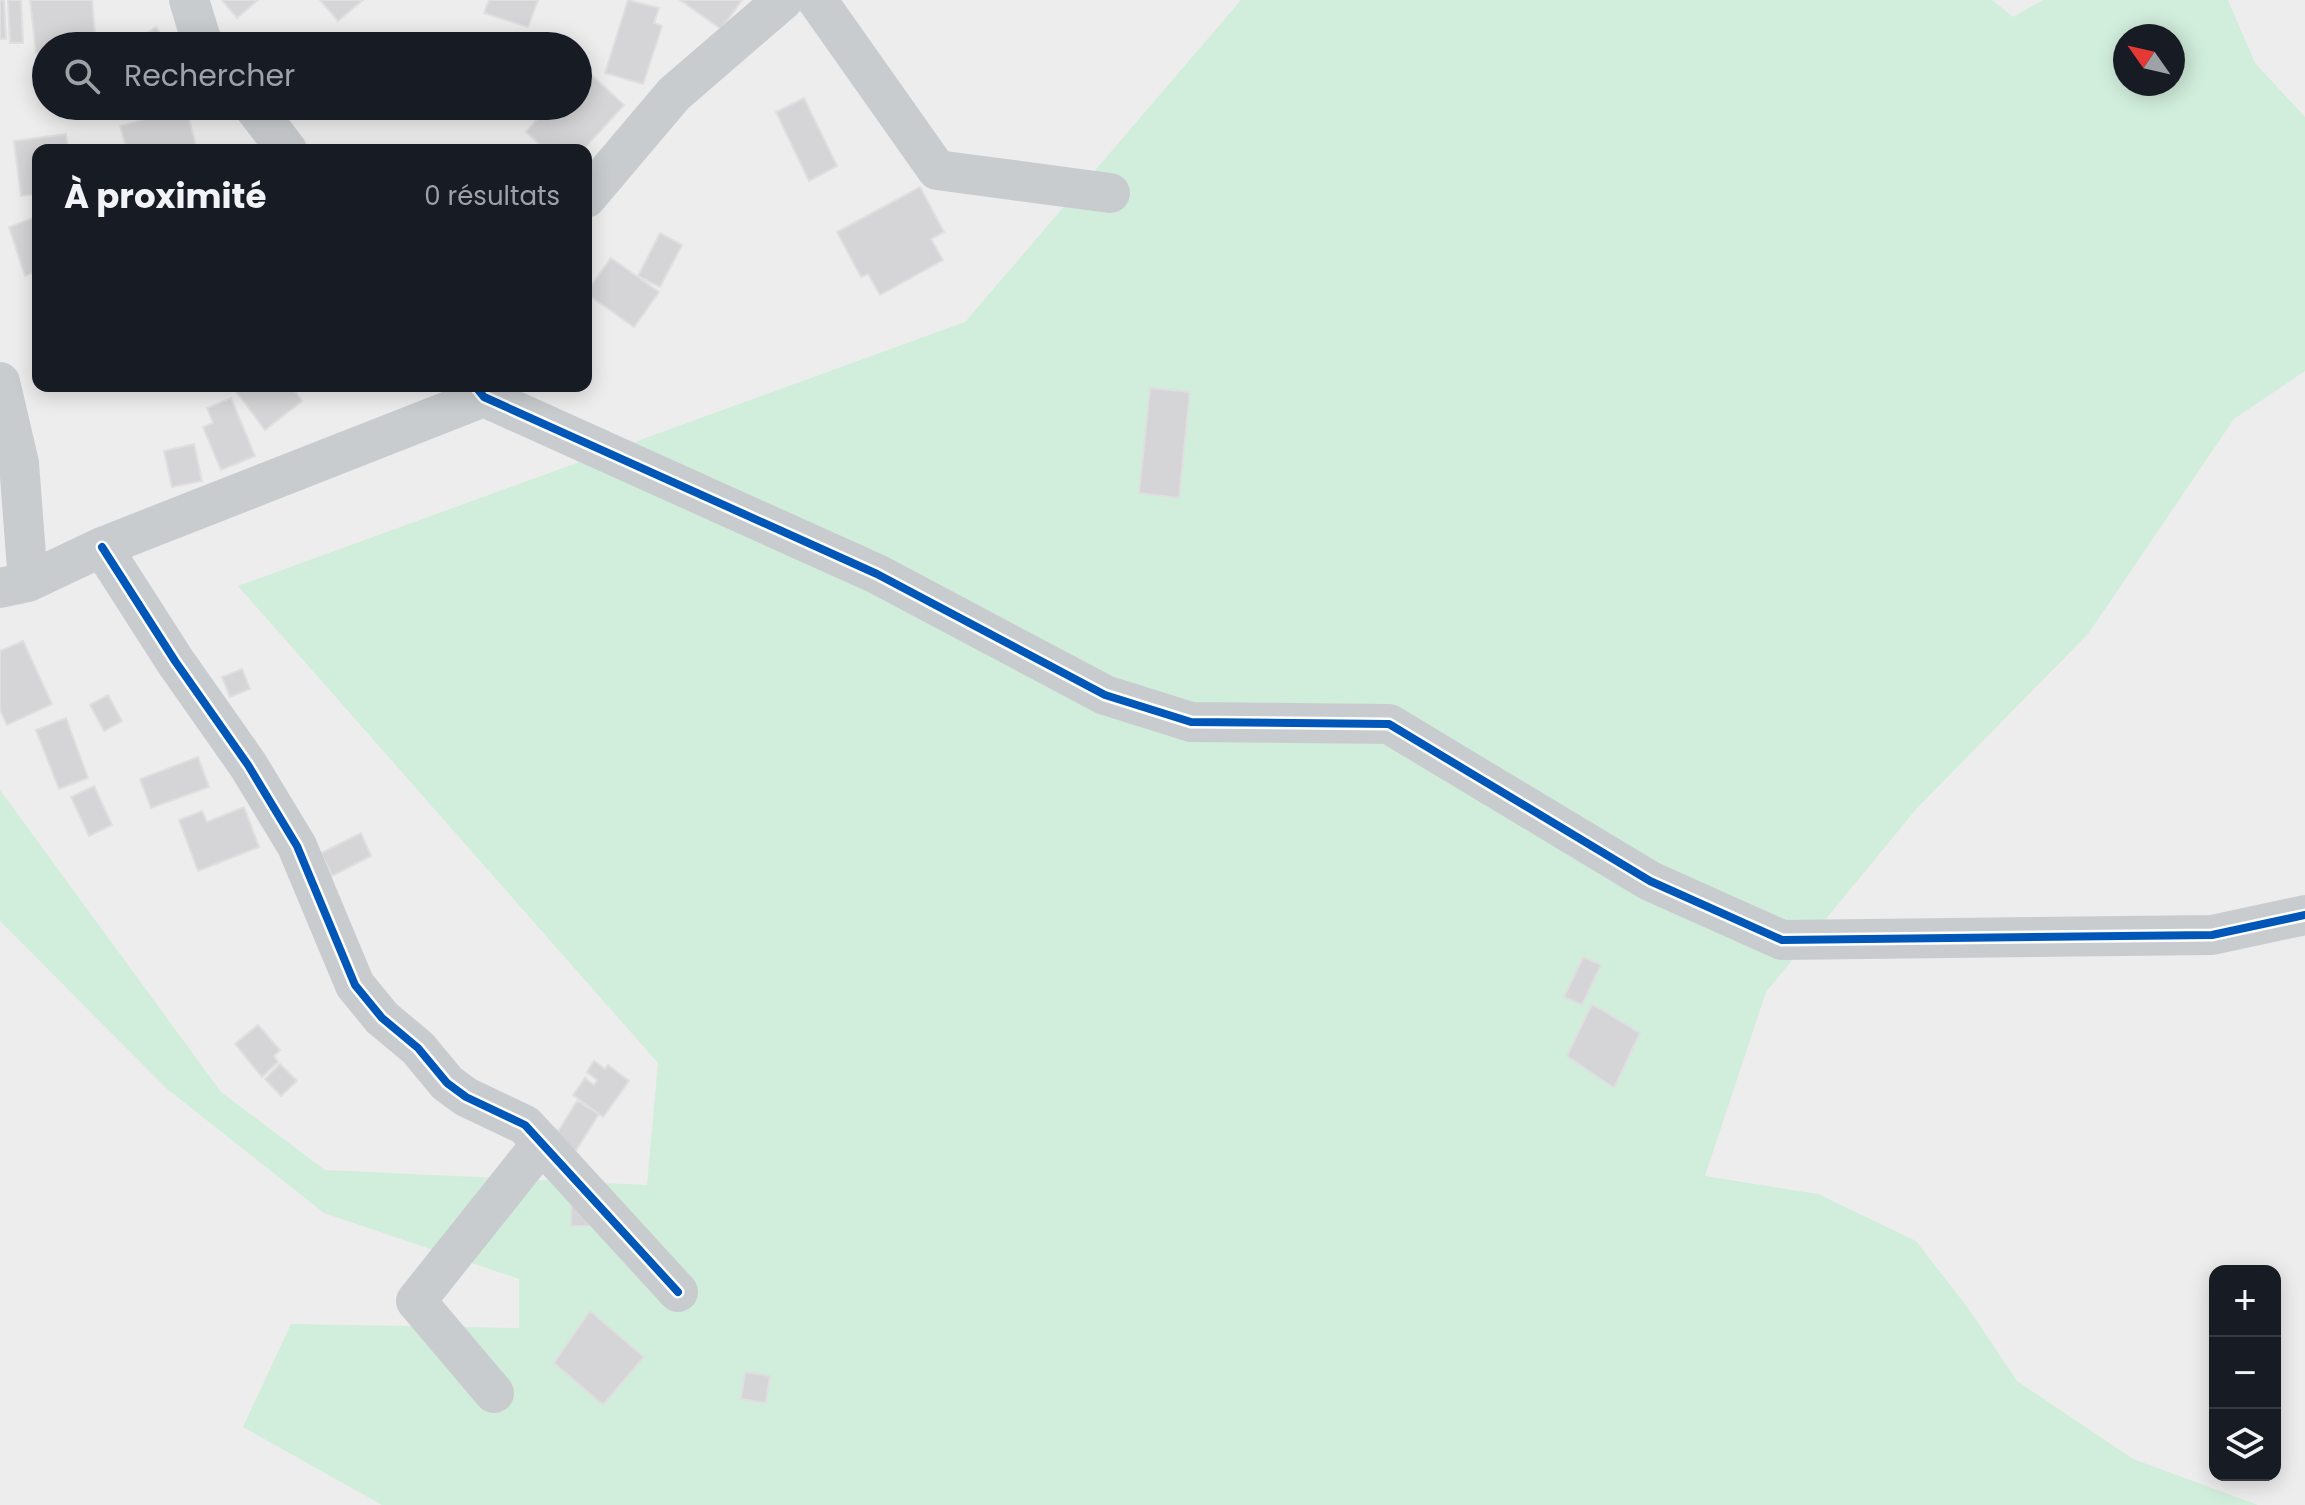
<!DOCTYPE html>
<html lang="fr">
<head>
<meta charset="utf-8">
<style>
  body { margin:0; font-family:Poppins,sans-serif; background:#20242c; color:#f1f3f6 }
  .controls { position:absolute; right:24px; bottom:24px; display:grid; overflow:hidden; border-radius:16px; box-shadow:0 4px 20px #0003 }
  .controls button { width:72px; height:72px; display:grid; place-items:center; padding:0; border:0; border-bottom:2px solid #363941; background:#171b24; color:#f1f3f6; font:40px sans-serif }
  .compass { position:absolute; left:2113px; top:24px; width:72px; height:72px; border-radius:50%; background:#171b24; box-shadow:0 4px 20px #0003; rotate:304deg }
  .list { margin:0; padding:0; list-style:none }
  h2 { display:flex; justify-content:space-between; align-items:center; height:104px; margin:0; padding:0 32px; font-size:34px }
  h2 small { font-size:26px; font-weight:400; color:#9ea1a6 }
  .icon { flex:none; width:44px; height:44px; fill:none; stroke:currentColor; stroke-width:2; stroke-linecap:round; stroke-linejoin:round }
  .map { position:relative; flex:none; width:2305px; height:1505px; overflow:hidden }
  .search { position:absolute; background:#171b24; box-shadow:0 4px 20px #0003; left:32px; top:32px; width:560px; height:88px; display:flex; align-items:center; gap:20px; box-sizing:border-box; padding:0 28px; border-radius:44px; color:#9ea1a6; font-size:30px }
  .panel { position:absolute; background:#171b24; box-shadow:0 4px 20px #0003; left:32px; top:144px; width:560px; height:248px; border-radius:16px }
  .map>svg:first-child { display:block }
  .green { fill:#d1eddc; fill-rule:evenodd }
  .building { fill:#d5d5d7; stroke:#dfdfe0; stroke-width:2 }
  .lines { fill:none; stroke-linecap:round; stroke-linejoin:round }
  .street { stroke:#c9ccce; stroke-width:40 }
  .cycleway-casing { stroke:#fff; stroke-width:13 }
  .cycleway { stroke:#0057b8; stroke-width:8 }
</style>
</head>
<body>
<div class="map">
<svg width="2305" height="1505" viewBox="0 0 2305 1505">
  <rect width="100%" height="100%" fill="#eeeded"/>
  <!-- green -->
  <path class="green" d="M1241,0H1992L2013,17L2043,0H2228L2255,63L2305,117V371L2234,419L2088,634L1917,808L1766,992L1705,1176L1818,1194L1916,1241L1968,1308L2017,1381L2133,1459L2258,1505H382L243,1427L291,1324L519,1328V1279L324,1213L166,1088L0,921V790L221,1092L325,1170L647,1185L658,1063L238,586L965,322ZM2125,36H2173V84H2125Z"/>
  <!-- building -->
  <path class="building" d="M0,0H4L6,39H0Z
    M8,0H21L23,43H10Z
    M30,0H92L96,46H46V52L36,53Z
    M222,0H258L237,18Z
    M320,0H363L338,21Z
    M489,0H538L528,27L484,13Z
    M628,0L659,8L654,23L662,26L643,84L605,73Z
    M680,0H742L721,29Z
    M156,27L169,46H128Z
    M584,68L624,105L583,150H546L526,132L549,106H578V74Z
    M804,98L837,166L809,181L776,112Z
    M125,106H149L128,115Z
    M186,108L197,150H127L120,126Z
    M66,134L68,150H38V194L21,196L14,141Z
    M920,187L944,232L931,239L943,260L880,295L868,274L861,277L837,232Z
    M38,216V271L25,276L9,227Z
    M660,233L682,245L660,287L638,276Z
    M611,258L659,292L634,327L586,293Z
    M232,386H291L302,401L265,430Z
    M1150,388L1190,392L1179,498L1139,493Z
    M231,398L255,456L221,470L203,427L213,423L207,408Z
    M194,444L202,481L172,487L164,451Z
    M23,641L52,704L7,725L0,710V651Z
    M242,669L250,689L230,697L222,677Z
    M108,695L122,721L104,731L90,705Z
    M66,718L88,778L59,789L36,730Z
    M198,757L209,787L151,808L140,779Z
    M94,786L112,825L89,836L71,797Z
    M244,807L259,847L198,871L179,820L202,811L207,822Z
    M361,833L371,856L332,876L321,853Z
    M1583,957L1601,965L1582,1005L1564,997Z
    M1592,1004L1640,1033L1614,1088L1567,1056Z
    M258,1025L280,1050L274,1056L278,1062L262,1077L235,1044Z
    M594,1061L605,1069L608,1065L629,1081L603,1117L573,1095L585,1078L594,1085L597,1080L587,1072Z
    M280,1064L297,1081L281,1096L265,1079Z
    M577,1101L599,1114L573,1155L552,1141Z
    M571,1201L593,1226H571Z
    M590,1311L644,1357L603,1405L554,1363Z
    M745,1372L770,1376L766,1403L741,1399Z"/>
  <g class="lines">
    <!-- street -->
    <path class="street" d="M189,0L201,39L206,46
      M817,0L937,170L1110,193
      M253,106L287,150
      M586,198L674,94L783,0
      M0,382L19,463L28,582L0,588
      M475,386L484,397L877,574L1105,695L1191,722L1389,724L1650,881L1782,940L2212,935L2305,915
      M102,547L175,661L248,765L297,846L355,985L382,1018L418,1048L447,1083L466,1097L525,1125L678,1292
      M28,582L102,547L484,397L489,386
      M494,1393L416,1301L542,1143"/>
    <defs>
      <path id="cycleway" d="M475,386L484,397L877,574L1105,695L1191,722L1389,724L1650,881L1782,940L2212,935L2305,915
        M102,547L175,661L248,765L297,846L355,985L382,1018L418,1048L447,1083L466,1097L525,1125L678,1292"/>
    </defs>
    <!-- cycleway casing -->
    <use href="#cycleway" class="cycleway-casing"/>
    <!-- cycleway -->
    <use href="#cycleway" class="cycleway"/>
  </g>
</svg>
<div class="controls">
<button>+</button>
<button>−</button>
<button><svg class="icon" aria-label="layers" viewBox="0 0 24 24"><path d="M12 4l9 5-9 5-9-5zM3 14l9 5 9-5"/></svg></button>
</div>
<svg class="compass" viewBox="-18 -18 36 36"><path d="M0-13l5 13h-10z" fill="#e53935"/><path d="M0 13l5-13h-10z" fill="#9ea1a6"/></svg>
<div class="search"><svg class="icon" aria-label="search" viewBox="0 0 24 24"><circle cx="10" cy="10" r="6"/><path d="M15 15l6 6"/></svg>Rechercher</div>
<section class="panel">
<h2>À proximité<small>0 résultats</small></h2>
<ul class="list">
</ul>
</section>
</div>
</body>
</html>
